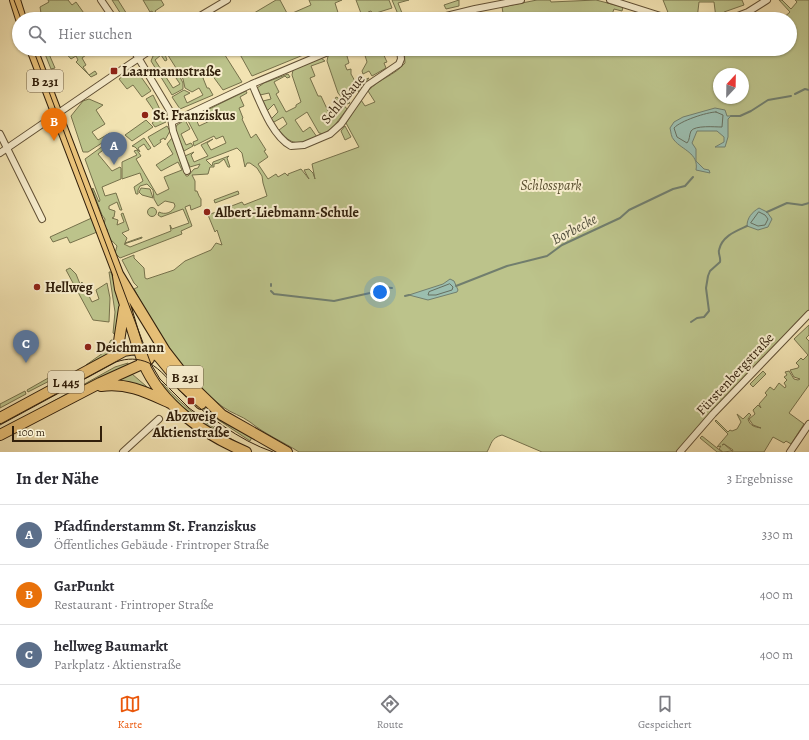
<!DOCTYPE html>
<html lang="de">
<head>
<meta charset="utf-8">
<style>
  body { margin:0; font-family:Alegreya,serif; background:#f7f7f7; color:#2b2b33 }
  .compass { position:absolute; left:713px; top:68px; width:36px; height:36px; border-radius:50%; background:#fff; box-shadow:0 1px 3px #0004; rotate:22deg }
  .scale { position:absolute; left:12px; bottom:10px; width:90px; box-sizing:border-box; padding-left:4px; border:2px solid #311f0b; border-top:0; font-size:11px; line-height:14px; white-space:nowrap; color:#311f0b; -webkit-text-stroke:3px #f7edcd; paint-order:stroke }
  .you { position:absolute; left:380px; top:292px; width:14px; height:14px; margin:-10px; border:3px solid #fff; border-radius:50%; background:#1a73e8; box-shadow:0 0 0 6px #1a73e833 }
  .badge { display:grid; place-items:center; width:26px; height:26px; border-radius:50%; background:#ea580c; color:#fff; font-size:13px; font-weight:700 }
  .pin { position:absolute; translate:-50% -33px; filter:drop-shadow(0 1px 2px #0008) }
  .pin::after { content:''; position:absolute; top:21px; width:14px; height:12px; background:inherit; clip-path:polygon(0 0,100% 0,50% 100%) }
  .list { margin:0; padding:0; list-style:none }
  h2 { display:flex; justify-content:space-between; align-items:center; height:52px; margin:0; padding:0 16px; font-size:17px }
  h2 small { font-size:13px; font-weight:400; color:#7c7c81 }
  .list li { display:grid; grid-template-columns:26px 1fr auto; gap:12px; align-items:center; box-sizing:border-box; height:60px; padding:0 16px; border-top:1px solid #e1e1e2 }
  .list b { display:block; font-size:15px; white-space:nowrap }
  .list p { margin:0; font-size:13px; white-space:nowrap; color:#7c7c81 }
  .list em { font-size:13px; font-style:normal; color:#7c7c81 }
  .icon { flex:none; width:22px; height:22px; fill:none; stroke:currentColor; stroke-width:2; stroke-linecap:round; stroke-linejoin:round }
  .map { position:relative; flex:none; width:809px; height:452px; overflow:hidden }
  .search { position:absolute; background:#fff; box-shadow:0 1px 3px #0004; left:12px; right:12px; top:12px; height:44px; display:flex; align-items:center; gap:10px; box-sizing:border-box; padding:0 14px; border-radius:22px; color:#7c7c81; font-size:15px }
  .sheet { height:232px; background:#fff }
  nav { display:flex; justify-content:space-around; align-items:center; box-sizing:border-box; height:56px; border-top:1px solid #e1e1e2; background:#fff; font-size:11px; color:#7c7c81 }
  nav a { display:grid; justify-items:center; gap:2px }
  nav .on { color:#ea580c }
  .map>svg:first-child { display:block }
  .green { fill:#bcc38b; stroke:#76714b; fill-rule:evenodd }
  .water { fill:#9bbeb0; stroke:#717e6e }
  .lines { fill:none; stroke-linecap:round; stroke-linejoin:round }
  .shore { stroke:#666e5e; stroke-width:1 }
  .stream { stroke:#717e6e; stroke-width:2 }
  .street-casing { stroke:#615035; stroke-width:8 }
  .primary-casing { stroke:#311f0b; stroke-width:12 }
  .street { stroke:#f7edcd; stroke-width:6 }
  .primary { stroke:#e9c279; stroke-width:10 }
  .tram { stroke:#311f0b; stroke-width:1 }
  .poi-dot { fill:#8f2418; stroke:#f7edcd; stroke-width:1.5 }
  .labels { text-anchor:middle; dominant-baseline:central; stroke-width:4; stroke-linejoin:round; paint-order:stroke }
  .shield { fill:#f7edcd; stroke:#6c5d45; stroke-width:1 }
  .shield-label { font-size:13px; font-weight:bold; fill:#311f0b }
  .poi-label { font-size:14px; font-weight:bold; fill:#311f0b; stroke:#f7edcd; text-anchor:start }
  .street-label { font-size:14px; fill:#311f0b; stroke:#f7edcd }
  .park-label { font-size:14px; font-style:italic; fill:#5b5031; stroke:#f7edcd }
  .water-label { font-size:15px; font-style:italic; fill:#514f3d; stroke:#f7edcd }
</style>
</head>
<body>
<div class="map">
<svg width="809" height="452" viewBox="0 0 809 452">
  <rect width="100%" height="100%" fill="#f2e3b2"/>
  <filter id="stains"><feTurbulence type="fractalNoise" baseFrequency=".005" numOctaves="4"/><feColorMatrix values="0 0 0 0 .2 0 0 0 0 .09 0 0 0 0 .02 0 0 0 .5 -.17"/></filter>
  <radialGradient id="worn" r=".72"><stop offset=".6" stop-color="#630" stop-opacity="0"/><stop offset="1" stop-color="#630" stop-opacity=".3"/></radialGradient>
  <!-- green -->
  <path class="green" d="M48,0H68L72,5L76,2L86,16L85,17L86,19H42L40,7L49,2Z
    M112,0H118L130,19H124Z
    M143,0H161L164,5L155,11L161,19H156L152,11L150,12Z
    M276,0H280L288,15L311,5L309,0H342L335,3L340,19H321L319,16L313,19H244Z
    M356,0H389L392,8L373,14L371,11L368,12L369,15L362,16Z
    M392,0H409L398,3L404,18L409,17V18L400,19Z
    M459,0V6L446,9L444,5Z
    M537,0H550L551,2L596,0L623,7L622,11L614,9L611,17L617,19H504L502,7Z
    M663,0H742L744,5L724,12L725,16L716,18L714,2H699L697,19L669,15Z
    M779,0H782L791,9L797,2L795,0H809V314L680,452H542L502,435C491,438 492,443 487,452H299C282,441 266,435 250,422C242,416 231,413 223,407C183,377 158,333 134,289L138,287L134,283L122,260L134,255V258L144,268L145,278L147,279L174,270L185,261L211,250L216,243L222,245L217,230L215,232L208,215L242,202L244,205L267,196L263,183L262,176L257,168L250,163H247L245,167L242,153L237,148L206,160L212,166L213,162L229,156L227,158L230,167H228L224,159L219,163L214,164V167H210L208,174L192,175L195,181V191H197L199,196L201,199V206L191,210L190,205L185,207L192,226L181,231L182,234L120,258L115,253L117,246C112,240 106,238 107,229L104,226L105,219L102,215L92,189L93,188L99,202L100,200L85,159L107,143L105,141L88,152H83L71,116L83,101L89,99L103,105L96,110L105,124L92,132L98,140L110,133L115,141L98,154L112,171L120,167L121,168V179L102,187L105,196L116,193L122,210H120L117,202L109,206V209L115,211L114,217L112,218L118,220L117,225L124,222L121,214L123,213L129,230L122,233L127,238L125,243L142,237V238L124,244L130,247L171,231L170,225L172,229L189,223L183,209L161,217L158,215L159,212C165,215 172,213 175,206L174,203L165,201L158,206L154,199L153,190L147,184L140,186L138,190V194H136L134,187L143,181L140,173L122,179V162L137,155L134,151L137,150L141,156L136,159L157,195L169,189L164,177L182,170L178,162L161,171L156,165L173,154L167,144L172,138L186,176H188L194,169L198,168L200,164L190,167L185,156L194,152L191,155L194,162L208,156L201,145L213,139L207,143L211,150L226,143L223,136L216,139L214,136L194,146L193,142L198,140L187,119L200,113L201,116L196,119L199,126L214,119L211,112L204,115L203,112L246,91L247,93L240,97L244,106L239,108L243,118L242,119L251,138L256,134L266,150L264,151L268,157L258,164L268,179L276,174L278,177L285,173L288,176V174L301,169L309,179L304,170L309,169L313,173L315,179L312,164L359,147L346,123L361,100L365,106L375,102L368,91C380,78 394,76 405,63L404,49H684V51L695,53L696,49H705V51L721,49H790V19H782L790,12ZM719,74H743V98H719Z
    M638,11L651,16L650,18L642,16L641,19H635Z
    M43,49H60L49,54L55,68L51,69Z
    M62,49H94L82,58L86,65L83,67L89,75L95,71L97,74L91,77L76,62L78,60L76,56L71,59Z
    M163,49L167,60L165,61L161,55L155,60L173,88L180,84L176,78L180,77L183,83V89L172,95L151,61L153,56Z
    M164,49H227L223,52L242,82L223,90L212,75L203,78L207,88H209L213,95L180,109L172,97L184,90L190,93L184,96L187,103L203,95L199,88L192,92L185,88L183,79Z
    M237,49H318L252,76Z
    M345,49L349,63L345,65L347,70L351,69V74L356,83L369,78L358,92L354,87L343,94L350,103L347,104L338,93L327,61L328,56Z
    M363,49H381L387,62L384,63L386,68L372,76L369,71L363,74L362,71L367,62Z
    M321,58L325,61L311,66L315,76L310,78L318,96H321L328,111L331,109L335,115L342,110L335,98L337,97L347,109L334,126L324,134L319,133L307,112L295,120L303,132L310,127L317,137C298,145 292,146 279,130L287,124L283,117L274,122L271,119L278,112L274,104L267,111L263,101L271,99L269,93L260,95L257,88L264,83L288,74L290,77L287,78L285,76L274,82L279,92L276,94L286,112L296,107V105L301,102L292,75L293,70Z
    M132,70L139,74L151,91L142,97L133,85L127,89L119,79Z
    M153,95L166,122L155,127L152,123L159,118L146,99Z
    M146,120L153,127L132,141L125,135Z
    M185,120L190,129L181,134L186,145L191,143L193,146L184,151L175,129L177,125Z
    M167,126L170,131L165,140L164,138L160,140L161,142L154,147L148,137Z
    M345,126L351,137L345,140L341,131Z
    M144,138L151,148L148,150L144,144L138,148L140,152L135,147L132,146Z
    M141,188L150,189L153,198L142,195L139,192Z
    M238,191L239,194L215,203L214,200Z
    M147.5 212a4.5 4.5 0 1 1 9 0a4.5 4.5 0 1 1-9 0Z
    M96,216L102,230L70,243L67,237L53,242L50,237Z
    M70,268L76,274L80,284L82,282L92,302L99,299L96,290L107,283L110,298L109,322L93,320L66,270Z
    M109,272H111L120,304L117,336L113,333L115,312Z
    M809,325V335L806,338L809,341V385L789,413L804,424L791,444L786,441L784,443L773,437L764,452H732L733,450L724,444L722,445L724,444L732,451L723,452L719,449L721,446L717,447L728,434L715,421L716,420L728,432L730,430L732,431L737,429L741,422L737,414L743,419L749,413L751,415L748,419C750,426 755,427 761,428L753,425L749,419L755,414L753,410L758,405L761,408L759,404L767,395L765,393L770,387L774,390L779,383L785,388L786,386L784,383L787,380L784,377L787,375L785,372L789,371L794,379L798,380L800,379L794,377L790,370L798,368L799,366L796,363L801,358L803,360L808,355L794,339Z
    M111,340L117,341L114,351L86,365L103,353Z
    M128,363L129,368L78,389L0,431L115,367Z
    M763,371L766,374L753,387L750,384Z
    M57,373L59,376L28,392L27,390Z
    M132,374L146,386L147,387L118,380Z
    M161,384H163C185,409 212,428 240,444C205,428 186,413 161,384Z
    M25,391L26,394L0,408V404Z
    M186,393L220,421L252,437L250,441L208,413Z
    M702,436L722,452H717L700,438Z"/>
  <!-- water -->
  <path class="water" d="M715,108L725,110L727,116H731L728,119V137L725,147H715L724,142V137L717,131H697L692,143L696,149V161L704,169L709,170L710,173L696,170C699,153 682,150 674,140C671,137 671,132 670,128L674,122L683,117Z
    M759,208L767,212L772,219L768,227L758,230L747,226C747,218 752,212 759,208Z
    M450,279L454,281L458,290L457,292L428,300L409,295L443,284Z"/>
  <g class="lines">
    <!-- shore -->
    <path class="shore" d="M716,112L723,115L722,127C715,127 695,125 691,131C689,135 690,140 687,143L677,137L674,128C680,121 707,112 716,112Z
      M759,212L765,215L768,219L765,225L758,226L751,223Z
      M450,284L453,287L452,290L436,295H428L429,292Z"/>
    <!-- stream -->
    <path class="stream" d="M795,94L805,89L809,90
      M731,116H740L751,111L768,100L791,96
      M767,212L787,203L802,205L809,203
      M271,286V284
      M456,286L507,266L547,256L562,245L620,218L629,210L673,189L685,186L693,177
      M271,291L274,294L334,301L370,293L381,287L392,288
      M405,296L409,295
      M691,322L697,318L704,317L709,311L706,288L708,276L710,271L720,262C721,257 718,254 719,250C722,236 736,231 747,226"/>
    <defs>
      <path id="street" d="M101,0L114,19
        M610,0L670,19
        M195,19L227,0
        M434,19L475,9L521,0
        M730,19L748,12L767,0
        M133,49L170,111L173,131L187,171
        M252,84C260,102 272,136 291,146L304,145L330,134L341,124L368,85L399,64L401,59L400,49
        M172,122L252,84L335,49
        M0,134L42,219
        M0,153L152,49
        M123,452L159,419
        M680,452L713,414L809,314
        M790,452L809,424"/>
      <path id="primary" d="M15,0L21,19
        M32,49L118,274L165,351L193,387L222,415L287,452
        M118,276L120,289C128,313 134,338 143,362C161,405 205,435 246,452
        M117,355L124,308
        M101,386C127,382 148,393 170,403
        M0,418L124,351C136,348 149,348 159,357L183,386L201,404
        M0,435L100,383L142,364L149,359"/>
    </defs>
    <!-- street casing -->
    <use href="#street" class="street-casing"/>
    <!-- primary casing -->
    <use href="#primary" class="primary-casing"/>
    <!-- street -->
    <use href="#street" class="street"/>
    <!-- primary -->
    <use href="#primary" class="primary"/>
    <!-- tram -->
    <path class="tram" d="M14,0L21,19
      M33,49L151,364L160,379
      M160,379L189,408L225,434
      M0,425L116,362C127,358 138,358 149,363C161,369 171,383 181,392C208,416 238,440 273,452"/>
  </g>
  <!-- markers -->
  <g class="poi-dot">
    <rect x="110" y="67" width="8" height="8" rx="2"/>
    <circle cx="145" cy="115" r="4"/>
    <circle cx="207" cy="212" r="4"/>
    <circle cx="37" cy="287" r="4"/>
    <circle cx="88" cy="347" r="4"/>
    <rect x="187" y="397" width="8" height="8" rx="2"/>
  </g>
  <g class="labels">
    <!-- shield labels -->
    <g class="shield">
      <rect x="27" y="70" width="36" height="22" rx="3"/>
      <rect x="167" y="366" width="36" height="22" rx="3"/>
      <rect x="48" y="371" width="36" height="22" rx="3"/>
    </g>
    <g class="shield-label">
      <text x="45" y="81">B 231</text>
      <text x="185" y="377">B 231</text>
      <text x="66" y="382">L 445</text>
    </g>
    <!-- poi labels -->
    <g class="poi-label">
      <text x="122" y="71">Laarmannstraße</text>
      <text x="153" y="115">St. Franziskus</text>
      <text x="215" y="212">Albert-Liebmann-Schule</text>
      <text x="45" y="287">Hellweg</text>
      <text x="96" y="347">Deichmann</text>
      <text x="191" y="416" text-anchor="middle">Abzweig<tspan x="191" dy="16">Aktienstraße</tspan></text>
    </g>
    <!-- street labels -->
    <g class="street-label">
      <text transform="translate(343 99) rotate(-50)">Schloßaue</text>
      <text transform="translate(735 374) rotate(-47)">Fürstenbergstraße</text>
    </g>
    <!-- park labels -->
    <g class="park-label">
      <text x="551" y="185">Schlosspark</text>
    </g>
    <!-- water labels -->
    <g class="water-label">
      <text transform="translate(574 229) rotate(-28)">Borbecke</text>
    </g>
  </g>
  <rect width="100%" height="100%" filter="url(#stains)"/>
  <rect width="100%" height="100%" fill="url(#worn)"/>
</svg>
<svg class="compass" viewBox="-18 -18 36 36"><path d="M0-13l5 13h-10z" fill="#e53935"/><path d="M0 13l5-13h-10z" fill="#7c7c81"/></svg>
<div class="scale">100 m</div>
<div class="you"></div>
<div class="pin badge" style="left:114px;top:165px;background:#5c6f8a">A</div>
<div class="pin badge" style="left:54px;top:141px;background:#e8710a">B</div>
<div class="pin badge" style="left:26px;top:363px;background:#5c6f8a">C</div>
<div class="search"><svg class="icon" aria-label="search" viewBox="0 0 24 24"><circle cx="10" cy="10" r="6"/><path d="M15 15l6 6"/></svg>Hier suchen</div>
</div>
<section class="sheet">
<h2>In der Nähe<small>3 Ergebnisse</small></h2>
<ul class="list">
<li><span class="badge" style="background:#5c6f8a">A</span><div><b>Pfadfinderstamm St. Franziskus</b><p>Öffentliches Gebäude · Frintroper Straße</p></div><em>330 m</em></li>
<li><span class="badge" style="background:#e8710a">B</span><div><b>GarPunkt</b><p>Restaurant · Frintroper Straße</p></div><em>400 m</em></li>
<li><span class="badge" style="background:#5c6f8a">C</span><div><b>hellweg Baumarkt</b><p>Parkplatz · Aktienstraße</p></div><em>400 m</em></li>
</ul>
</section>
<nav>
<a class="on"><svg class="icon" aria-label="map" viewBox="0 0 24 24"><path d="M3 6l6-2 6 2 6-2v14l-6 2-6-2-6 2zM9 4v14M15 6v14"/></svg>Karte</a>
<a><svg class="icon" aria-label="directions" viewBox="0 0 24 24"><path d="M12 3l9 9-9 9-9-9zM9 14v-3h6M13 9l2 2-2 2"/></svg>Route</a>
<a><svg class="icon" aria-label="saved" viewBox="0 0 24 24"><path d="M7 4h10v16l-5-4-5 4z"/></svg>Gespeichert</a>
</nav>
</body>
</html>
